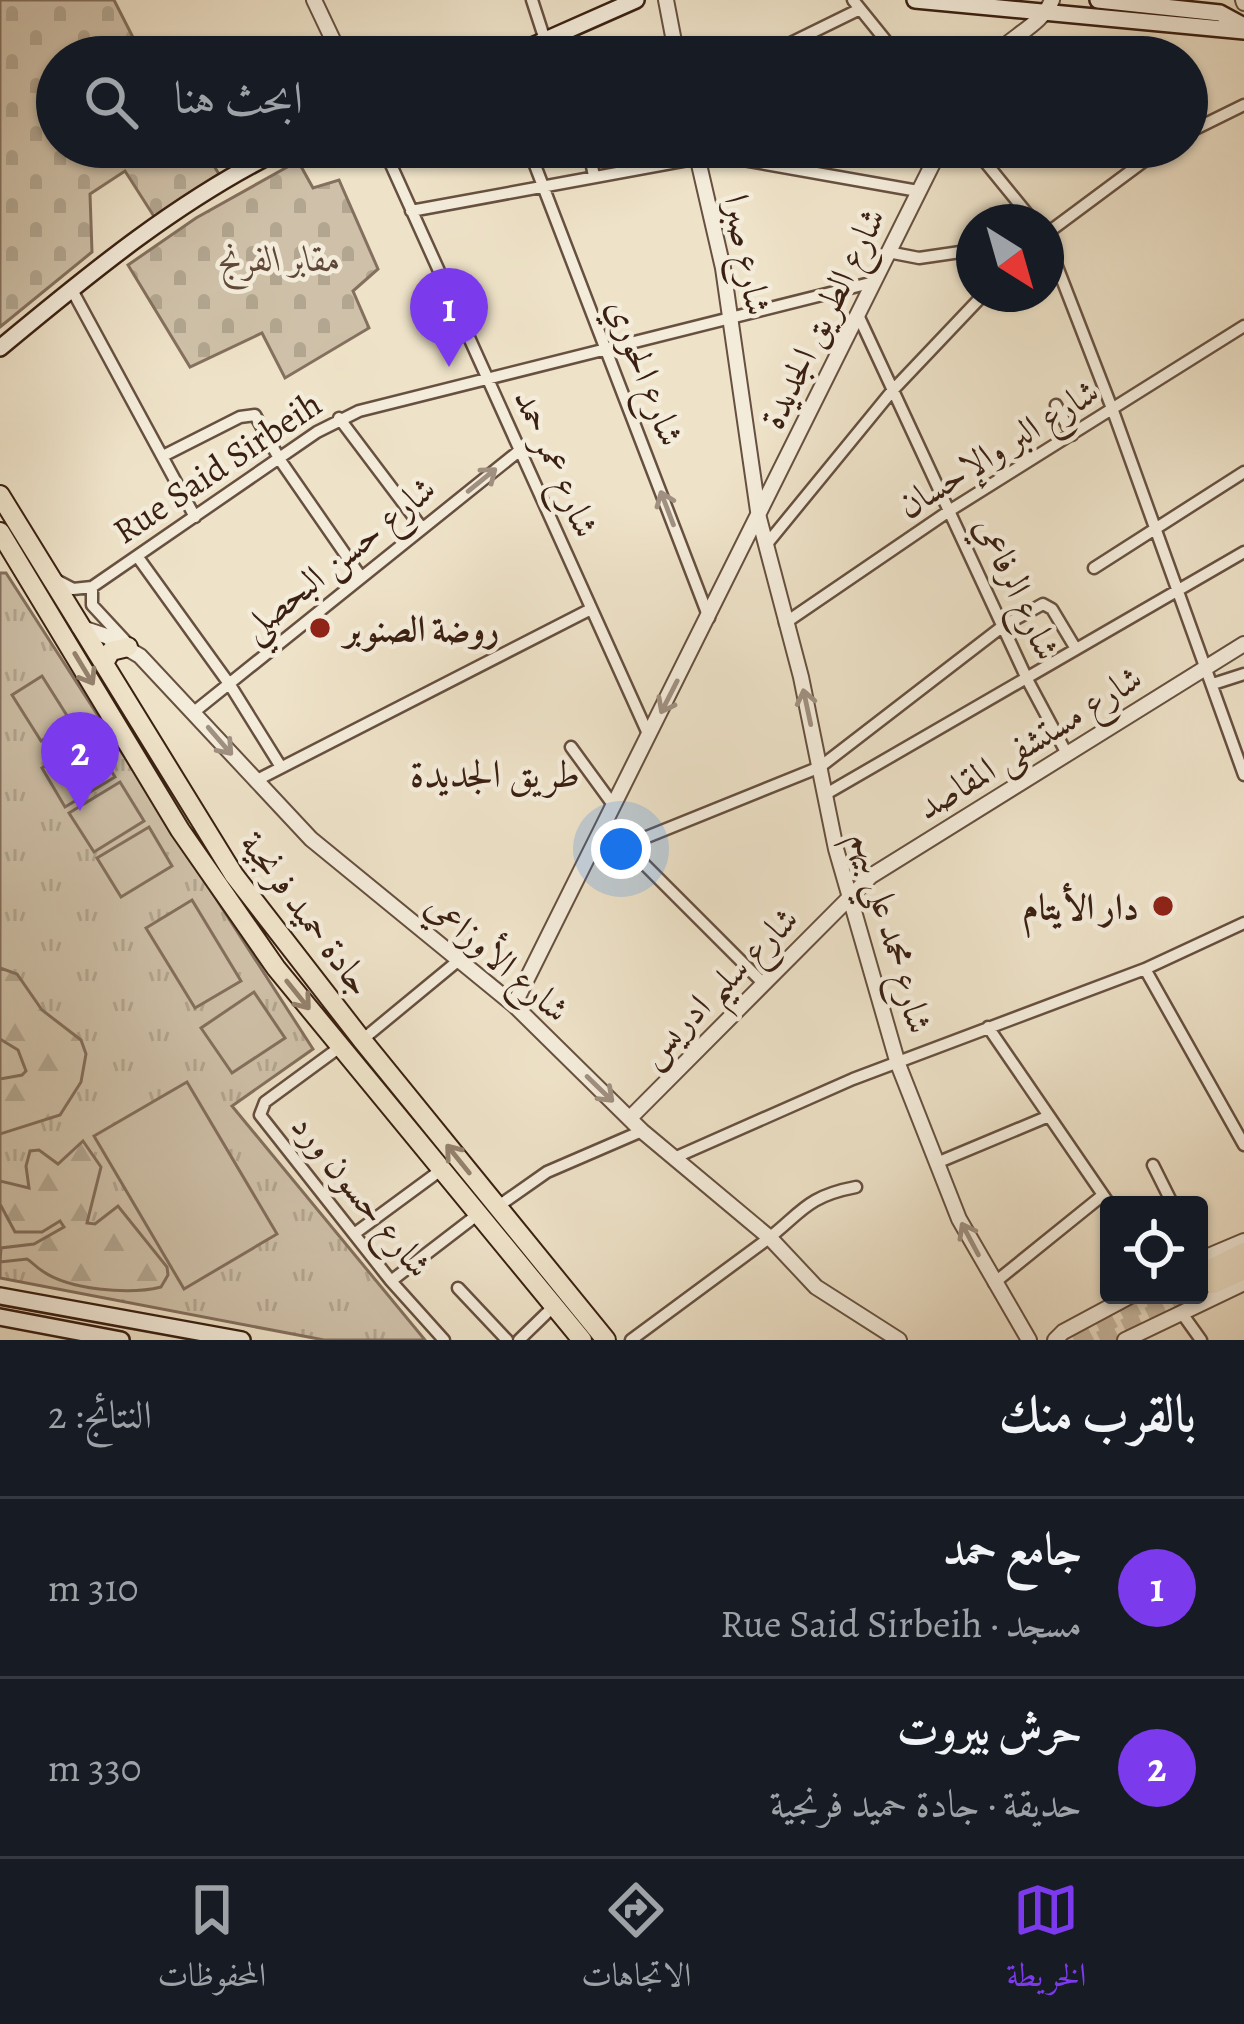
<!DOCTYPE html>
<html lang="ar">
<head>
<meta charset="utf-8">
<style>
  body { margin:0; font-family:Alegreya,Amiri,serif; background:#20242c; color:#f1f3f6; direction:rtl }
  .controls { position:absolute; right:36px; bottom:36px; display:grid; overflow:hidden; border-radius:12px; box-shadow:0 3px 9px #0004 }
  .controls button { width:108px; height:108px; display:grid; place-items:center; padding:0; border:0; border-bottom:3px solid #363941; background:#171b24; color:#f1f3f6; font:60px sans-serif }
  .compass { position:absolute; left:956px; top:204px; width:108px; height:108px; border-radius:50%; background:#171b24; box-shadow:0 3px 9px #0004; rotate:143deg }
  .you { position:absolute; left:621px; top:849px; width:42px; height:42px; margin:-30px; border:9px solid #fff; border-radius:50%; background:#1a73e8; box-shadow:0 0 0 18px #1a73e833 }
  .badge { display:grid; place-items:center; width:78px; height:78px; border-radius:50%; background:#7c3aed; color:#fff; font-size:39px; font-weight:700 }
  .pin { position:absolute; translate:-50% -99px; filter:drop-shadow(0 3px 6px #0008) }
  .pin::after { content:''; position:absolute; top:63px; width:42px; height:36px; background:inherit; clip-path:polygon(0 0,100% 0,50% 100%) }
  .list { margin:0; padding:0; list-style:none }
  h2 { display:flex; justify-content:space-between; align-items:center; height:156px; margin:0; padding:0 48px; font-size:51px }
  h2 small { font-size:39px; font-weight:400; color:#9ea1a6 }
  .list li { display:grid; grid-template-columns:78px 1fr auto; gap:36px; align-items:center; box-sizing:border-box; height:180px; padding:0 48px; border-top:3px solid #363941 }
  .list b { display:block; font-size:45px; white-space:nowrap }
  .list p { margin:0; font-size:39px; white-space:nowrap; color:#9ea1a6 }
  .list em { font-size:39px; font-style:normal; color:#9ea1a6 }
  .icon { flex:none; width:66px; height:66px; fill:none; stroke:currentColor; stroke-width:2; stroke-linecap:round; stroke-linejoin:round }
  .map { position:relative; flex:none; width:1244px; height:1340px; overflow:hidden; direction:ltr }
  .search { position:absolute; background:#171b24; box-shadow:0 3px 9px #0004; left:36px; right:36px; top:36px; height:132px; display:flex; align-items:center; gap:30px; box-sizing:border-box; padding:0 42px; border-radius:66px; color:#9ea1a6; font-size:45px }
  .sheet { height:516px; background:#171b24 }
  nav { display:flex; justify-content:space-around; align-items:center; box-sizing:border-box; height:168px; border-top:3px solid #363941; background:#171b24; font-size:33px; color:#9ea1a6 }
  nav a { display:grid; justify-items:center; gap:6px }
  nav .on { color:#7c3aed }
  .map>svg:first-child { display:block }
  .grass { fill:url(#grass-tufts); stroke:#84705e; stroke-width:3 }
  .forest { fill:url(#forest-firs); stroke:#84705e; stroke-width:3 }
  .cemetery { fill:url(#cemetery-stones); stroke:#84705e; stroke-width:3 }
  .pitch { fill:#cfc1a9; stroke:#84705e; stroke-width:3 }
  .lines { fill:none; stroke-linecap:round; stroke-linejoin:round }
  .trunk-tunnel { stroke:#cabba4; stroke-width:18; stroke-dasharray:18 9; stroke-linecap:butt }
  .minor-casing { stroke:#675040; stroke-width:15 }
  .tertiary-casing { stroke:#675040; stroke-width:18 }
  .secondary-casing { stroke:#3a2012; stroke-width:20 }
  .primary-casing { stroke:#3a2012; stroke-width:22 }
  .trunk-casing { stroke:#3a2012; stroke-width:22 }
  .minor { stroke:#f4ecdb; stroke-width:10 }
  .tertiary { stroke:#f4ecdb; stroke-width:14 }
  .secondary { stroke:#f4ecdb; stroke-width:15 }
  .primary { stroke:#eee2c8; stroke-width:18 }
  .trunk { stroke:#eee2c8; stroke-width:18 }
  .oneway { stroke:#a09081 }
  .oneway2 { stroke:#94816d }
  .poi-dot { fill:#8f2418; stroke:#f4ecdb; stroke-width:4.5 }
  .labels { text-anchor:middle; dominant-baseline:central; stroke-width:9; stroke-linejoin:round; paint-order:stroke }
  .street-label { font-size:36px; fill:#3a2012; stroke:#f4ecdb }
  .park-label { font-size:36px; font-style:italic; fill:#5f4838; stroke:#f4ecdb }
  .poi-label { font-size:36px; font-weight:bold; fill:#3a2012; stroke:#f4ecdb; text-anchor:start }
  .neighbourhood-label { font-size:39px; fill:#3a2012; stroke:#f4ecdb }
</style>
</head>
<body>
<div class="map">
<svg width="1244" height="1340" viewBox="0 0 1244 1340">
  <defs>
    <pattern id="grass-tufts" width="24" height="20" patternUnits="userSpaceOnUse" patternTransform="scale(3)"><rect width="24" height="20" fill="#cfc1a9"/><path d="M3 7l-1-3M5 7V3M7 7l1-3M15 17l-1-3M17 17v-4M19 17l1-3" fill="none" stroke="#b2a690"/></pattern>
    <pattern id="forest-firs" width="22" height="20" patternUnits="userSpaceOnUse" patternTransform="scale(3)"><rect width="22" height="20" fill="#cfc1a9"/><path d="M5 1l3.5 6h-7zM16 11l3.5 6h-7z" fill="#b2a690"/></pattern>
    <pattern id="cemetery-stones" width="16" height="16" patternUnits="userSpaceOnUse" patternTransform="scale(3)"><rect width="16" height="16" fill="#cfc1a9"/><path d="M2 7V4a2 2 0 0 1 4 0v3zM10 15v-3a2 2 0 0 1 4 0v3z" fill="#b2a690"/></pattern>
  </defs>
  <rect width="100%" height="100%" fill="#eee2c8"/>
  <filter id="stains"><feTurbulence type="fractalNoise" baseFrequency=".00167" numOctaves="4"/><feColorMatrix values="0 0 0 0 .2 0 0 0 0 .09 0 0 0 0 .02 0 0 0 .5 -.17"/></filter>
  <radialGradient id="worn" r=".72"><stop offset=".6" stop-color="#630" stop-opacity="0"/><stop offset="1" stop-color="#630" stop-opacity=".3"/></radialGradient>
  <!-- grass -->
  <path class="grass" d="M0,573H6L313,1049L232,1106L425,1340H324L0,1278Z"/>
  <!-- forest -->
  <path class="forest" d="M0,968L17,974L42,1010L81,1040L86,1054L81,1082L60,1115L0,1134V1079L22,1075L26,1071L18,1050L0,1039Z
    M83,1141L101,1167L87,1223L95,1224L118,1206L167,1267L168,1275L161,1287C129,1295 68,1290 41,1270C36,1267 32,1262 27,1259L0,1262L1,1248L34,1244L64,1227L60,1221L42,1232H15L0,1204V1181L29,1188L26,1166L30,1151L39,1150L58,1164Z"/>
  <!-- cemetery -->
  <path class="cemetery" d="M0,0H114L143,57H57V147H202L219,174L155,218L125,171L90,194L92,252L0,327Z
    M298,161L313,188L339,180L378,269L353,291L369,328L285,378L262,333L190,367L128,265L196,218Z"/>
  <!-- pitch -->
  <path class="pitch" d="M42,676L71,722L41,741L12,695Z
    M91,738L115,777L65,807L42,768Z
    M120,782L144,821L94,852L69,813Z
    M149,827L172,866L121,897L97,858Z
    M192,900L241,981L195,1008L146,928Z
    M254,992L285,1038L232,1073L201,1028Z
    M187,1082L277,1234L184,1289L94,1136Z"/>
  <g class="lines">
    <!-- trunk-tunnel -->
    <path class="trunk-tunnel" d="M1074,1340L1158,1295
      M1100,1340L1191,1295"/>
    <defs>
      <path id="minor" d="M532,0L545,40
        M853,0L899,57
        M762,57L860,9
        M1187,133L1244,105
        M383,147L649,736
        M528,147L709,618
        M588,147L594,176
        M973,147L1034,222
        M411,211L715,155L918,191
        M1046,234L1163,147
        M1046,238L1113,411L1244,775
        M888,252L919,258L974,250
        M72,290L195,517
        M858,315L1028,681L1067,754
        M1056,405L1072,435
        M339,418L422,528
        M163,456L240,417L255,415L280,460L361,577
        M766,545L892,391L984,294
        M137,556L230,685L281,767
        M1094,568L1244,472
        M56,580L73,589L92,587L317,432L359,411L874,282
        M92,587V605L130,646
        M785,623L949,511L1244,326
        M1213,684L1244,674
        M194,712L519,451
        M571,747L614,806
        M255,781L591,609
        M826,794L1244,552
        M605,825L762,982
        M627,845L820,767L1003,626L1043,604L1052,609L1076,649
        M1145,969L1244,1145
        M988,1027L1110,1205
        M362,1040L459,960
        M340,1047L265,1102L260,1115L391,1281L444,1340
        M674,1158L853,1079L1145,969L1244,923
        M939,1162L1049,1116
        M1153,1165L1173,1205
        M497,1207L547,1172L642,1131
        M354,1234L441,1170
        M391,1281L477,1215
        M994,1283L1103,1195
        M458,1288L507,1340
        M1181,1312L1201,1340
        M519,1340L554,1306
        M631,1340C674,1308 718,1276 761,1244C801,1215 803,1197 856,1187"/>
      <path id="tertiary" d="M314,0L341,57
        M666,0L677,57
        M1243,0L1244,3
        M993,57C1010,37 1043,24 1052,0
        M695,147L723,268L759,518L801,677L836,849L898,1064L959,1219L1029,1340
        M79,627L106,636L140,656L311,839L514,1005L642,1131L770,1238L816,1287L899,1340
        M514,1005L941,147
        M630,1118L871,876L1244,644
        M1199,1260L1244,1241
        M1055,1340L1063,1332L1132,1295
        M1125,1340L1244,1283"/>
      <path id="secondary" d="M915,0L1244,31
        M1098,0L1220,13L1244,26
        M507,57L636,0
        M0,348C89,274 182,197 287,147
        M0,1296L242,1340
        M0,1317L121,1340"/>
      <path id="primary" d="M0,495L234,875L362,1040L606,1340
        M0,532L180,830L276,968L582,1340
        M104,663L111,651L128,647"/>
      <path id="trunk" d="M1206,1271L1244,1252
        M1213,1284L1244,1270"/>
    </defs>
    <!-- minor casing -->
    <use href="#minor" class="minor-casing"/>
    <!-- tertiary casing -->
    <use href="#tertiary" class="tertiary-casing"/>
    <!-- secondary casing -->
    <use href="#secondary" class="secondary-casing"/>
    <!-- primary casing -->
    <use href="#primary" class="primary-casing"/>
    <!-- trunk casing -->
    <use href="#trunk" class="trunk-casing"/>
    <!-- minor -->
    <use href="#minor" class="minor"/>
    <!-- tertiary -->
    <use href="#tertiary" class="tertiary"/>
    <!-- secondary -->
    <use href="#secondary" class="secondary"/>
    <!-- primary -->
    <use href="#primary" class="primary"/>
    <!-- trunk -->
    <use href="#trunk" class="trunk"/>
  </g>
  <!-- one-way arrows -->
  <defs><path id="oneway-shaft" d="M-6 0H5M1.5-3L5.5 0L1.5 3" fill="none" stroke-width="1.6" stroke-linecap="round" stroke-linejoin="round" transform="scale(3)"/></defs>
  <g class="oneway">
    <use href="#oneway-shaft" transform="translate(482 480) rotate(-39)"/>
    <use href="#oneway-shaft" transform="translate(667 508) rotate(-111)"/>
    <use href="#oneway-shaft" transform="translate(669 697) rotate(117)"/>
    <use href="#oneway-shaft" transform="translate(807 707) rotate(-102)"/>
    <use href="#oneway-shaft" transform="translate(220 741) rotate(49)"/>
    <use href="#oneway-shaft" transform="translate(600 1089) rotate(44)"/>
    <use href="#oneway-shaft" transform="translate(970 1239) rotate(-118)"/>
  </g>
  <g class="oneway2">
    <use href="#oneway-shaft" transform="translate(84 669) rotate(59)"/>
    <use href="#oneway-shaft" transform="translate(298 995) rotate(51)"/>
    <use href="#oneway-shaft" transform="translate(458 1159) rotate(-129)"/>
  </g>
  <!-- markers -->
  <g class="poi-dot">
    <circle cx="320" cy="628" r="12"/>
    <circle cx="1163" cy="906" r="12"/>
  </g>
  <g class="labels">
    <!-- street labels -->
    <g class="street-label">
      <text transform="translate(748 255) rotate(79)">شارع صبرا</text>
      <text transform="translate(822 318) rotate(-64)">شارع الطريق الجديدة</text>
      <text transform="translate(646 372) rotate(69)">شارع الحوري</text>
      <text transform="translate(998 448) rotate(-32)">شارع البر والإحسان</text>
      <text transform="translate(557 463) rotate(66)">شارع عمر حمد</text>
      <text transform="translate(217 467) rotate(-34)">Rue Said Sirbeih</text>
      <text transform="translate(338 558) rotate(-39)">شارع حسن البحصلي</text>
      <text transform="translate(1018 588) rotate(65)">شارع الرفاعي</text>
      <text transform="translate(1029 742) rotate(-32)">شارع مستشفى المقاصد</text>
      <text transform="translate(307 913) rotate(53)">جادة حميد فرنجية</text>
      <text transform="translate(893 932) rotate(74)">شارع محمد علي بيهم</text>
      <text transform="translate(498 957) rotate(41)">شارع الأوزاعي</text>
      <text transform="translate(718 986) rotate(-45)">شارع سليم ادريس</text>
      <text transform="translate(362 1195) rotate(51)">شارع حسون ورد</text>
    </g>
    <!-- park labels -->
    <g class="park-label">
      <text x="280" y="258">مقابر الفرنج</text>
    </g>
    <!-- poi labels -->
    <g class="poi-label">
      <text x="344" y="628">روضة الصنوبر</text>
      <text x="1139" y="906" text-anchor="end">دار الأيتام</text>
    </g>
    <!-- neighbourhood labels -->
    <g class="neighbourhood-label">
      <text x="495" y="773">طريق الجديدة</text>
    </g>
  </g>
  <rect width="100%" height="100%" filter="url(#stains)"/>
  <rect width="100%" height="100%" fill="url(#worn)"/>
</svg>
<div class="controls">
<button><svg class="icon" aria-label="locate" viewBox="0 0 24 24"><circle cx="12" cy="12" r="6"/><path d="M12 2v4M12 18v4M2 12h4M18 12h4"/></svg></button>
</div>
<svg class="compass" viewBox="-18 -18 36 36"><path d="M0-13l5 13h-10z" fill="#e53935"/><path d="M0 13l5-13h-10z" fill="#9ea1a6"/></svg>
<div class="you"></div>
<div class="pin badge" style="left:449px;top:367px">1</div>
<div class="pin badge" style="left:80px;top:811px">2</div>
<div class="search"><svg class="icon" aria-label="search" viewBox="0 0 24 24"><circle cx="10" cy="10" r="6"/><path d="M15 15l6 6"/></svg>ابحث هنا</div>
</div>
<section class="sheet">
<h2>بالقرب منك<small>النتائج: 2</small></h2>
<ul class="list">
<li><span class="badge">1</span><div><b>جامع حمد</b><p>مسجد · Rue Said Sirbeih</p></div><em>310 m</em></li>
<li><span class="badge">2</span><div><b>حرش بيروت</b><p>حديقة · جادة حميد فرنجية</p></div><em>330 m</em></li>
</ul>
</section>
<nav>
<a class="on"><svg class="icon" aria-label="map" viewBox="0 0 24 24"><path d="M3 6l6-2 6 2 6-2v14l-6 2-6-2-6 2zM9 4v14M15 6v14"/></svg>الخريطة</a>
<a><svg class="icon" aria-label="directions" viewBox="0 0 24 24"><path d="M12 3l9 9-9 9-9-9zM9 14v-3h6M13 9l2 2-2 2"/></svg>الاتجاهات</a>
<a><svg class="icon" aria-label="saved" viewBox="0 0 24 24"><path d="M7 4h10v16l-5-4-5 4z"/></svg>المحفوظات</a>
</nav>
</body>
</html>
